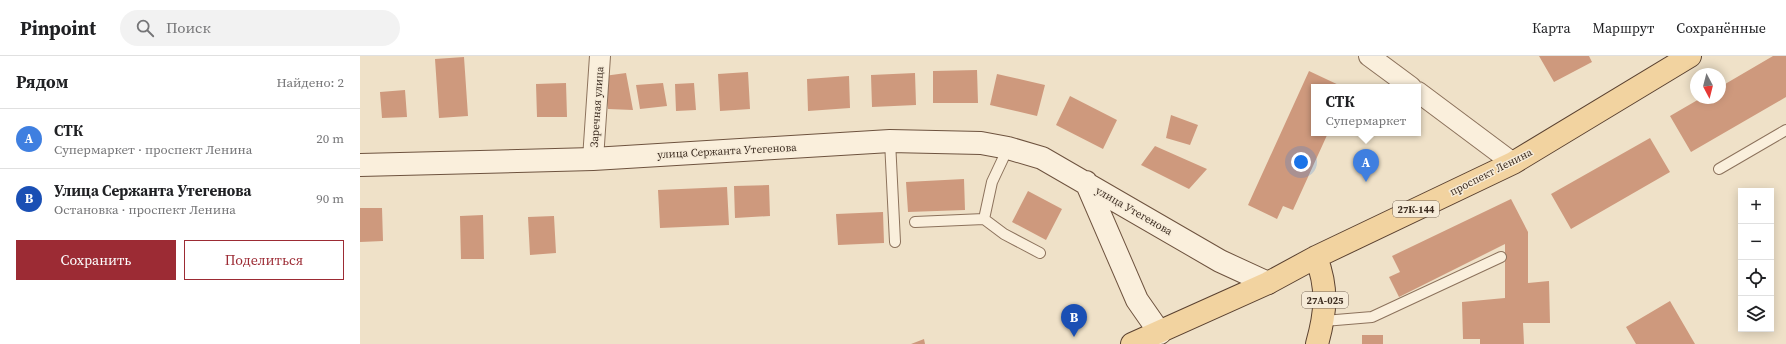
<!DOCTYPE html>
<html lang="ru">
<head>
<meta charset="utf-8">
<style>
  body { margin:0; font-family:"Source Serif 4",serif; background:#f2f2f2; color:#202124 }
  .controls { position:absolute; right:12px; bottom:12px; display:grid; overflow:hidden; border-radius:0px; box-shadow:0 2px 10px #0003 }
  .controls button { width:36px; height:36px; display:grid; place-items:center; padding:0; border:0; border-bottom:1px solid #e0e0e0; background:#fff; color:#202124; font:20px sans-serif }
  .compass { position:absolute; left:1330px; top:12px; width:36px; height:36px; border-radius:50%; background:#fff; box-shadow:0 2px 10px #0003; rotate:173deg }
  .you { position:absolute; left:941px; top:106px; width:14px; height:14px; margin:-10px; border:3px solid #fff; border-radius:50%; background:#1a73e8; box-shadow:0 0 0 6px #1a73e833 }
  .badge { display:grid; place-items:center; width:26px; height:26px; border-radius:50%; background:#9c2b34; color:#fff; font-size:13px; font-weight:700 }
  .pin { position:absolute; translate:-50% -33px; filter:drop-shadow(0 1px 2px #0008) }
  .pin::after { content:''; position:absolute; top:21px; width:14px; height:12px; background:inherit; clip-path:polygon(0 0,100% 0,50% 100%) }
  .popup { position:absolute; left:951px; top:28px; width:110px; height:52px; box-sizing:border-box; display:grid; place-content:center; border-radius:0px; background:#fff; filter:drop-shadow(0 1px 3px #0005); font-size:13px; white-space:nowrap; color:#757577 }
  .popup b { font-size:15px; color:#202124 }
  .popup::after { content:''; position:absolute; left:50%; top:100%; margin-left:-8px; border:8px solid transparent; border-top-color:#fff }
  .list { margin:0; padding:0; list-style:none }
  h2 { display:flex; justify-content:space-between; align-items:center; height:52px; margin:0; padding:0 16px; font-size:17px }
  h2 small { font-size:13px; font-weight:400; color:#757577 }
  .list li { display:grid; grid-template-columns:26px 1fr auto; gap:12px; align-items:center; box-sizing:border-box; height:60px; padding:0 16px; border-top:1px solid #e0e0e0 }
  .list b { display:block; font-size:15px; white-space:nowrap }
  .list p { margin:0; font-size:13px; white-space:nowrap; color:#757577 }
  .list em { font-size:13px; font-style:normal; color:#757577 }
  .actions { display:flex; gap:8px; padding:12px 16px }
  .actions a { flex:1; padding:9px 0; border:1px solid #9c2b34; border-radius:0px; text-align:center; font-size:14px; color:#9c2b34 }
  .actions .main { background:#9c2b34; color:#fff }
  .icon { flex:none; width:22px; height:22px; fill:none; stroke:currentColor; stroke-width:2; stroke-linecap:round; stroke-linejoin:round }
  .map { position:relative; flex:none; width:1426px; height:288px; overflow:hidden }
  header { display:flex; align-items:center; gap:24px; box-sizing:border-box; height:56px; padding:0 20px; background:#fff; border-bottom:1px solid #e0e0e0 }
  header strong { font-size:19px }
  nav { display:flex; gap:22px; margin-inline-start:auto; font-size:14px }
  .search { width:280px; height:36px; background:#f2f2f2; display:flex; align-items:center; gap:10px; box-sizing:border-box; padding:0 14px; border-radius:22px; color:#757577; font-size:15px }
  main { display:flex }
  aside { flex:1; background:#fff }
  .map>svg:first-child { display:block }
  .building { fill:#ce997d }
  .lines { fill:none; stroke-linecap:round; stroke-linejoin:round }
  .lane-casing { stroke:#8c725c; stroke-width:12 }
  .street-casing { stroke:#8c725c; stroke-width:22 }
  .secondary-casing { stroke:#6e533f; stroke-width:24 }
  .primary-casing { stroke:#5a4130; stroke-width:24 }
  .lane { stroke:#faefdc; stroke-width:10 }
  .street { stroke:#faefdc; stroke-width:20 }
  .secondary { stroke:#faefdc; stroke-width:22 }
  .primary { stroke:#f2d3a0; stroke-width:22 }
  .labels { text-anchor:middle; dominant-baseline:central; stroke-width:3; stroke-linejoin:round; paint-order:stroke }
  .shield { fill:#f6ebd8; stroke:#746557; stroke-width:1 }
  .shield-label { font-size:10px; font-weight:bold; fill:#3c2c20 }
  .street-label { font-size:11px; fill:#3c2c20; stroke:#f6ebd8 }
</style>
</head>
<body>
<header>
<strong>Pinpoint</strong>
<div class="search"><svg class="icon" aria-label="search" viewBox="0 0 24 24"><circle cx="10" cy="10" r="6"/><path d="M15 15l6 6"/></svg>Поиск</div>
<nav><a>Карта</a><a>Маршрут</a><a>Сохранённые</a></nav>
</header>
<main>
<aside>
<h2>Рядом<small>Найдено: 2</small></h2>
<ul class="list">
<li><span class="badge" style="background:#3f7fe0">A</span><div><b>СТК</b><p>Супермаркет · проспект Ленина</p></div><em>20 m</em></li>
<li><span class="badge" style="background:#1a4fb4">B</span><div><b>Улица Сержанта Утегенова</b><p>Остановка · проспект Ленина</p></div><em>90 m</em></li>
</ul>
<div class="actions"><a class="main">Сохранить</a><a>Поделиться</a></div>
</aside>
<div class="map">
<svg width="1426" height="288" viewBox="0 0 1426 288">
  <rect width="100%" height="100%" fill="#efe1c8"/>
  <!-- building -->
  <path class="building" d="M1179,0H1229L1232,6L1194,26Z
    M1413,0H1426V41L1331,96L1310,60L1341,42H1360V31Z
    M104,1L108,60L79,62L75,3Z
    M617,14L618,47H573V15Z
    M949,15L983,31H954V77H968L933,154L923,150L917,163L888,149Z
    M388,16L390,53L360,55L358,18Z
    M266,17L273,54L248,53L244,20Z
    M555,17L556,49L512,51L511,19Z
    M637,18L685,29L677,60L630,49Z
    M489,20L490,52L448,55L447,23Z
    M206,27L207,61H177L176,28Z
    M303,27L307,50L280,53L276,29Z
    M334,27L336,54L316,55L315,28Z
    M45,34L47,61L22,62L20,36Z
    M710,40L757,64L743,93L696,69Z
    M811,59L838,69L830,89L806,82Z
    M1290,82L1310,116L1211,173L1191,138Z
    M795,90L847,113L829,133L781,109Z
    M604,123L605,154L548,156L546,126Z
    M409,129L410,160L375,162L374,130Z
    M367,131L369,169L300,172L298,134Z
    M668,135L702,153L686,184L652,166Z
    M1151,143L1168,176V227L1189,225L1190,267H1163L1164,288H1120V283H1103L1102,246L1145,242V188L1039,241L1029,221L1040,216L1032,200Z
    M0,152H22L23,185L0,186Z
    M523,156L524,187L478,189L476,158Z
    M123,159L124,203H101L100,160Z
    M194,160L196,197L170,199L168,161Z
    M1310,245L1335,288H1276L1266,271Z
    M1002,279H1023V288H1002Z
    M564,283L565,288H551Z"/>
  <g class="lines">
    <defs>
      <path id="lane" d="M530,85L535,186
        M1359,113L1426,74
        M624,163L644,178L680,197
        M555,166L624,163L632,126L648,92
        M964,265L1012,261L1141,201"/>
      <path id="street" d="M1009,0L1051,31
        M1058,36L1153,107
        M233,103L240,0"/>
      <path id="secondary" d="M0,109L233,103L530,85L621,87L648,92L682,102L860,205L908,227
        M726,126L777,244L800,277"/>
      <path id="primary" d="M956,201C968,232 966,256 957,288
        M772,288L908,227L956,201L1153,107L1330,0"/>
    </defs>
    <!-- lane casing -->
    <use href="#lane" class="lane-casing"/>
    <!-- street casing -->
    <use href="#street" class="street-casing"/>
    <!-- secondary casing -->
    <use href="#secondary" class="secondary-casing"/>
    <!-- primary casing -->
    <use href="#primary" class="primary-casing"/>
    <!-- lane -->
    <use href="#lane" class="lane"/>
    <!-- street -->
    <use href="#street" class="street"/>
    <!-- secondary -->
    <use href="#secondary" class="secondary"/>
    <!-- primary -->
    <use href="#primary" class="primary"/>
  </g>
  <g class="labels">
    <!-- shield labels -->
    <g class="shield">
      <rect x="1033" y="145" width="46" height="16" rx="3"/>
      <rect x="942" y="236" width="46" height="16" rx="3"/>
    </g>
    <g class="shield-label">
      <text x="1056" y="153">27К-144</text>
      <text x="965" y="244">27А-025</text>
    </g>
    <!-- street labels -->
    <g class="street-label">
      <text transform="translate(237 51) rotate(-86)">Заречная улица</text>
      <text transform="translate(367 95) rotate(-3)">улица Сержанта Утегенова</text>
      <text transform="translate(1131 116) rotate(-27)">проспект Ленина</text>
      <text transform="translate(774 155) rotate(30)">улица Утегенова</text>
    </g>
  </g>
</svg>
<div class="controls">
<button>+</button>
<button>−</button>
<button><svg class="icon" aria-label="locate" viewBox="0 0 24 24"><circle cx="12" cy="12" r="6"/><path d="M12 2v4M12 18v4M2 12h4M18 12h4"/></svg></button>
<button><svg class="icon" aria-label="layers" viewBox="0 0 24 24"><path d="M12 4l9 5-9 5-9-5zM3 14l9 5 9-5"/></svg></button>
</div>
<svg class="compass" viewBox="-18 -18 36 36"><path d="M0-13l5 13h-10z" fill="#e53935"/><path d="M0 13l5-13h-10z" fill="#757577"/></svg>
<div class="you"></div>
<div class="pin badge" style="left:1006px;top:126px;background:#3f7fe0">A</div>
<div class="popup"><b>СТК</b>Супермаркет</div>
<div class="pin badge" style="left:714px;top:281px;background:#1a4fb4">B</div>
</div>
</main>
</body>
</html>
